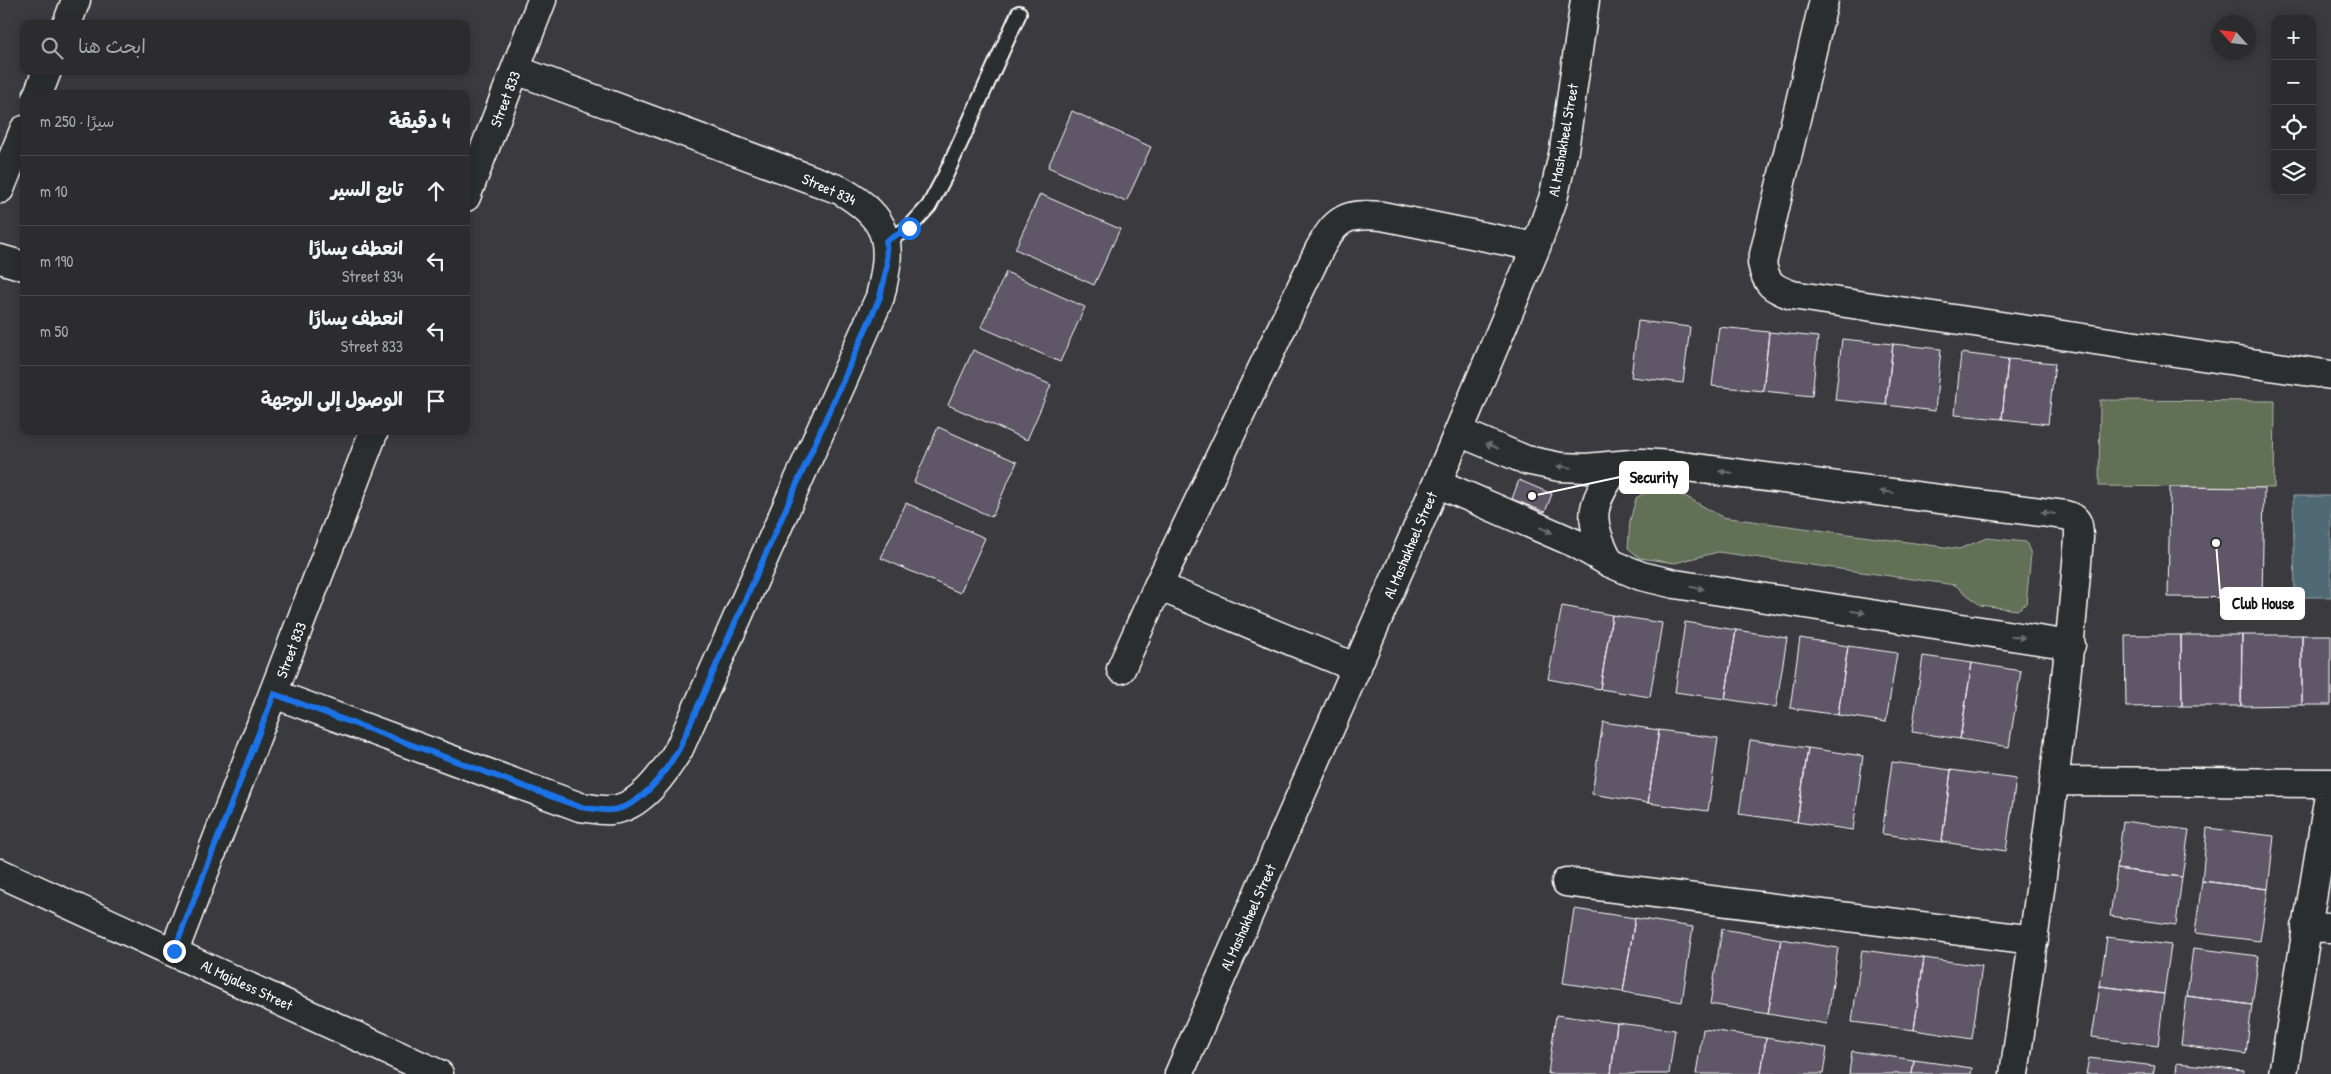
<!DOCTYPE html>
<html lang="ar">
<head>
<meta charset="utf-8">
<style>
  body { margin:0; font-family:"Patrick Hand","Playpen Sans Arabic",sans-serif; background:#343437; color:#f1f3f6; direction:rtl }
  .controls { position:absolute; right:15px; top:15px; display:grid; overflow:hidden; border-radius:10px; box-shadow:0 2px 12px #0003 }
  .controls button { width:45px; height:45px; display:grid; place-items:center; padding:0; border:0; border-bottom:1px solid #48484b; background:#2c2c2f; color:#f1f3f6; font:25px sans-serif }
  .compass { position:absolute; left:2211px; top:15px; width:45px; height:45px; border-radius:50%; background:#2c2c2f; box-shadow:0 2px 12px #0003; rotate:297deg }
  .stop { position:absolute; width:15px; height:15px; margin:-11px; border:4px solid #1a73e8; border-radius:50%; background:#fff }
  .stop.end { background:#1a73e8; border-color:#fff; box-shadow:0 1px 5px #0008 }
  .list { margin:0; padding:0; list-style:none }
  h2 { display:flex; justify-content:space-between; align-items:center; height:65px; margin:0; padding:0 20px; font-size:21px }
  h2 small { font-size:16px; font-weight:400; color:#a6a7aa }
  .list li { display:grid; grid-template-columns:32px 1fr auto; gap:15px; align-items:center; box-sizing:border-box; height:70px; padding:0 20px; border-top:1px solid #48484b }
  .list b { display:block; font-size:19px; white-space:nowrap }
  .list p { margin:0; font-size:16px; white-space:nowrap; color:#a6a7aa }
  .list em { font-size:16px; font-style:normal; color:#a6a7aa }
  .icon { flex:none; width:28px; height:28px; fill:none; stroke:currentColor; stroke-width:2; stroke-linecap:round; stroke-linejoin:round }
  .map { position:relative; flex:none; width:2331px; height:1074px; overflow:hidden; direction:ltr }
  .search { position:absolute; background:#2c2c2f; box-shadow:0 2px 12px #0003; left:20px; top:20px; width:450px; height:55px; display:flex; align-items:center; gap:12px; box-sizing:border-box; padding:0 18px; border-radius:10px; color:#a6a7aa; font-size:19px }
  .panel { position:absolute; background:#2c2c2f; box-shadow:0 2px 12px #0003; left:20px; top:90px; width:450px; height:345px; border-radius:10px; direction:rtl }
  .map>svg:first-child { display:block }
  .green { fill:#626f57; stroke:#b0b7ab }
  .water { fill:#4f6974; stroke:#95a5ac }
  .building { fill:#5f5767; stroke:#fff }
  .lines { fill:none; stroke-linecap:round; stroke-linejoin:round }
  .lane-casing { stroke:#fff; stroke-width:18 }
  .street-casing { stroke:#fff; stroke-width:31 }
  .lane { stroke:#2a2d2e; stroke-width:14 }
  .street { stroke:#2a2d2e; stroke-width:28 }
  .oneway { fill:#6a6c6d }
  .route { stroke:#1a73e8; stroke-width:6 }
  .labels { text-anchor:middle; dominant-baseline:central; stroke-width:5; stroke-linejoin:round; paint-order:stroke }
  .street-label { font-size:15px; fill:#fff; stroke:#2a2d2e }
  .leader { fill:none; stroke:#fff; stroke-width:2 }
  .callout-dot { fill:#fff; stroke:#2a2d2e; stroke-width:2 }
  .callout { fill:#fff; stroke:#fff; stroke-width:2 }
  .callout-label { font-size:16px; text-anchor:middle; font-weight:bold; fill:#111 }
</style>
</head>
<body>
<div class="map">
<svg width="2331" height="1074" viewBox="0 0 2331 1074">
  <rect width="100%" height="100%" fill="#3a3a3f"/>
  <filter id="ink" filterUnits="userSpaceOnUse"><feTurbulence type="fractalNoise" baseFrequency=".02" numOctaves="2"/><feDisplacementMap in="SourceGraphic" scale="10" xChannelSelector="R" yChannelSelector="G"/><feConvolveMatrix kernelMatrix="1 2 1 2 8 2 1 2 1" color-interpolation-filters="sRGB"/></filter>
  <g filter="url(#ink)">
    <!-- green -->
    <path class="green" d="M2100,400L2275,401L2274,488L2099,486Z
      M1649,490L1685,496L1722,517L1959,549L1987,538L2026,542L2031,554L2026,604L2017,610L1980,605L1955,585L1718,552L1675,563L1640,558L1628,548L1630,521L1636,498Z"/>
    <!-- water -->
    <path class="water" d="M2293,496H2331V597H2295Z"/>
    <!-- building -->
    <path class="building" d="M1072,111L1151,147L1126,202L1048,167Z
      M1040,194L1120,229L1094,285L1015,249Z
      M1006,272L1085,307L1060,362L981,327Z
      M1638,321L1690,327L1683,383L1631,377Z
      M1719,327L1769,332L1763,391L1712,386Z
      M1769,332L1818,337L1812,396L1763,391Z
      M1842,339L1893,344L1886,405L1835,400Z
      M1893,344L1941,349L1935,411L1886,405Z
      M973,350L1051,385L1027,440L948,405Z
      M1961,353L2008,359L2002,419L1955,415Z
      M2008,359L2055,363L2048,424L2002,419Z
      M938,427L1017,462L992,517L914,482Z
      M1519,480L1552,494L1545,512L1512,499Z
      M2170,487L2264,488L2262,598L2168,597Z
      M906,503L985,538L960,593L881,558Z
      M1562,606L1612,615L1600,689L1548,679Z
      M1612,615L1662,623L1650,697L1600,689Z
      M1685,622L1736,630L1725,699L1675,692Z
      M1736,630L1787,638L1776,707L1725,699Z
      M2125,635H2181L2182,706L2126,707Z
      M2181,635H2242L2241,706H2182Z
      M2242,635H2302V705L2241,706Z
      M2302,635H2331V705H2302Z
      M1800,638L1848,646L1838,715L1790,708Z
      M1848,646L1897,653L1886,722L1838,715Z
      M1923,656L1972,663L1960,739L1912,732Z
      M1972,663L2021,671L2009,747L1960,739Z
      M1603,722L1659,730L1648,803L1592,794Z
      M1659,730L1718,738L1708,811L1648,803Z
      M1750,740L1808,748L1797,822L1739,814Z
      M1808,748L1863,756L1853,830L1797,822Z
      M1892,762L1951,770L1942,842L1882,834Z
      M1951,770L2016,779L2006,851L1942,842Z
      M2123,821L2189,830L2182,877L2117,869Z
      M2207,828L2274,836L2268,889L2202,881Z
      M2117,869L2182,877L2176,925L2110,916Z
      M2202,881L2268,889L2260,941L2195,933Z
      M1574,909L1635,918L1623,992L1563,983Z
      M1635,918L1693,927L1682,1002L1623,992Z
      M1722,929L1781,939L1768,1014L1710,1004Z
      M2107,937L2171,945L2164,994L2100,986Z
      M1781,939L1838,948L1827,1024L1768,1014Z
      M2193,948L2259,956L2252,1005L2187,996Z
      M1862,950L1924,958L1914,1030L1852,1022Z
      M1924,958L1982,966L1972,1039L1914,1030Z
      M2100,986L2164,994L2158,1046L2092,1037Z
      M2187,996L2252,1005L2246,1054L2181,1045Z
      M1556,1015L1617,1023L1611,1074H1548Z
      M1617,1023L1675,1030L1669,1074H1611Z
      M1703,1029L1766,1038L1761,1074H1696Z
      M1766,1038L1827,1048L1823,1074H1761Z
      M1852,1051L1914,1060L1912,1074H1849Z
      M2089,1058L2155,1066L2153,1074H2086Z
      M1914,1060L1972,1068L1971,1074H1912Z
      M2177,1063L2244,1070L2243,1074H2176Z"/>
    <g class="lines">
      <defs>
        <path id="lane" d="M886,241L909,228L929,206L946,174L1019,13"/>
        <path id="street" d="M1824,0L1762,263C1766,284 1772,288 1792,295L2331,375
          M67,24L76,0
          M38,94L47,71
          M0,189L24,130
          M466,197L542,0
          M0,259L24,266
          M1459,432L1526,460L1560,467L1586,468L1642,463L1672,465L2065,515C2079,518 2079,525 2079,538C2065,717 2040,896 2014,1074
          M1437,483L1577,544L1610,563L1641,576L1675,584L2071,645
          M1610,563C1588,520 1588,507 1617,467
          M1158,586L1357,668
          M1121,669L1158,586L1319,250C1336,218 1346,213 1382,216L1536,247
          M274,694L580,807C590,808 601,811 611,810C641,808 665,772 679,749L880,297C893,243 891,219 840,190L516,70
          M2054,781L2331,783
          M0,873L439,1074
          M1566,882L2034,940
          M2306,927L2331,928
          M174,951L374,431
          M1179,1074L1437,483L1536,247L1553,199L1564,150L1585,0
          M2283,1074L2331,783"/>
      </defs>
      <!-- lane casing -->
      <use href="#lane" class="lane-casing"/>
      <!-- street casing -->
      <use href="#street" class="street-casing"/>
      <!-- lane -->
      <use href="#lane" class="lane"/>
      <!-- street -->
      <use href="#street" class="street"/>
    </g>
    <!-- one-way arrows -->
    <defs><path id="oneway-solid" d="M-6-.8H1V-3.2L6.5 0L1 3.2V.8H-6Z" transform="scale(1.25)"/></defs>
    <g class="oneway">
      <use href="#oneway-solid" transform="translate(1492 446) rotate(-158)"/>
      <use href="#oneway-solid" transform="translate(1564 467) rotate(-174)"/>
      <use href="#oneway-solid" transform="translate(1726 472) rotate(-173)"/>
      <use href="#oneway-solid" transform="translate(1887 492) rotate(-173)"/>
      <use href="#oneway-solid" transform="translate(2048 513) rotate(-173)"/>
      <use href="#oneway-solid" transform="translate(1546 530) rotate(23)"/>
      <use href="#oneway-solid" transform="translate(1697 588) rotate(9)"/>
      <use href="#oneway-solid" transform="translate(1858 612) rotate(9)"/>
      <use href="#oneway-solid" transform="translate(2018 637) rotate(9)"/>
    </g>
  </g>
  <g class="lines" filter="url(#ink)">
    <!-- route -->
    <path class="route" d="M174,951L274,694L580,807C590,808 601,811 611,810C641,808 665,772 679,749L880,297L887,267L886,241L909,228"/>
  </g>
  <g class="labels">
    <!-- street labels -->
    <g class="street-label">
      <text transform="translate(505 99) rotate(-69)">Street 833</text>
      <text transform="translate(1563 140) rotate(-80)">Al Mashakheel Street</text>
      <text transform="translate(829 189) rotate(24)">Street 834</text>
      <text transform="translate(1410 545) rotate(-67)">Al Mashakheel Street</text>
      <text transform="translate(291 650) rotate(-69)">Street 833</text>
      <text transform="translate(1248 917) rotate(-66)">Al Mashakheel Street</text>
      <text transform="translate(247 985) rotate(25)">Al Majaless Street</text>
    </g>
  </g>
  <!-- callouts -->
  <path class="leader" d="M1532 496L1620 477M2216 543L2221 604"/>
  <g class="callout-dot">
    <circle cx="1532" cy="496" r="5"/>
    <circle cx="2216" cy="543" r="5"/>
  </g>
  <g class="callout">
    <rect x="1620" y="462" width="68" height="31" rx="5"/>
    <rect x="2221" y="588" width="83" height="31" rx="5"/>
  </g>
  <g class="callout-label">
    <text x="1654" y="483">Security</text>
    <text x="2263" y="609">Club House</text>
  </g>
</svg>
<div class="controls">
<button>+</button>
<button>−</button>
<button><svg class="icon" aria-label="locate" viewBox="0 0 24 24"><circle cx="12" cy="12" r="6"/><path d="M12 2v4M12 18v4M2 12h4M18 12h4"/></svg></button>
<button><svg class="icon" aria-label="layers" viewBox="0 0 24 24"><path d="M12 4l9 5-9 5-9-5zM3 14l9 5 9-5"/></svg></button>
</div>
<svg class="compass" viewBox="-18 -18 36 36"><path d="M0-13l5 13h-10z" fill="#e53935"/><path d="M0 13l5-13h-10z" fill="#a6a7aa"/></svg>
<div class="stop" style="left:909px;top:228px"></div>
<div class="stop end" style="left:174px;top:951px"></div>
<div class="search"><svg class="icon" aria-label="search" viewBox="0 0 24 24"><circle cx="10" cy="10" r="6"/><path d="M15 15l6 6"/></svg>ابحث هنا</div>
<section class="panel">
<h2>4 دقيقة<small>سيرًا · 250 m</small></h2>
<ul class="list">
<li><svg class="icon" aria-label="ahead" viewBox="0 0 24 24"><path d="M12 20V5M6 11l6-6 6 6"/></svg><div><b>تابع السير</b></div><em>10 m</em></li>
<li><svg class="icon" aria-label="left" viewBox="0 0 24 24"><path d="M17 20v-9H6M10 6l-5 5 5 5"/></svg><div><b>انعطف يسارًا</b><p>Street 834</p></div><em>190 m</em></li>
<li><svg class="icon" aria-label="left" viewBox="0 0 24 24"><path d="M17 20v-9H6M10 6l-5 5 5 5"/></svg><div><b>انعطف يسارًا</b><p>Street 833</p></div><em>50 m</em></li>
<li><svg class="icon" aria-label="arrive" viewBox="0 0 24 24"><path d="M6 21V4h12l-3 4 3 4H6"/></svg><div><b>الوصول إلى الوجهة</b></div></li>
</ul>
</section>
</div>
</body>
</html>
